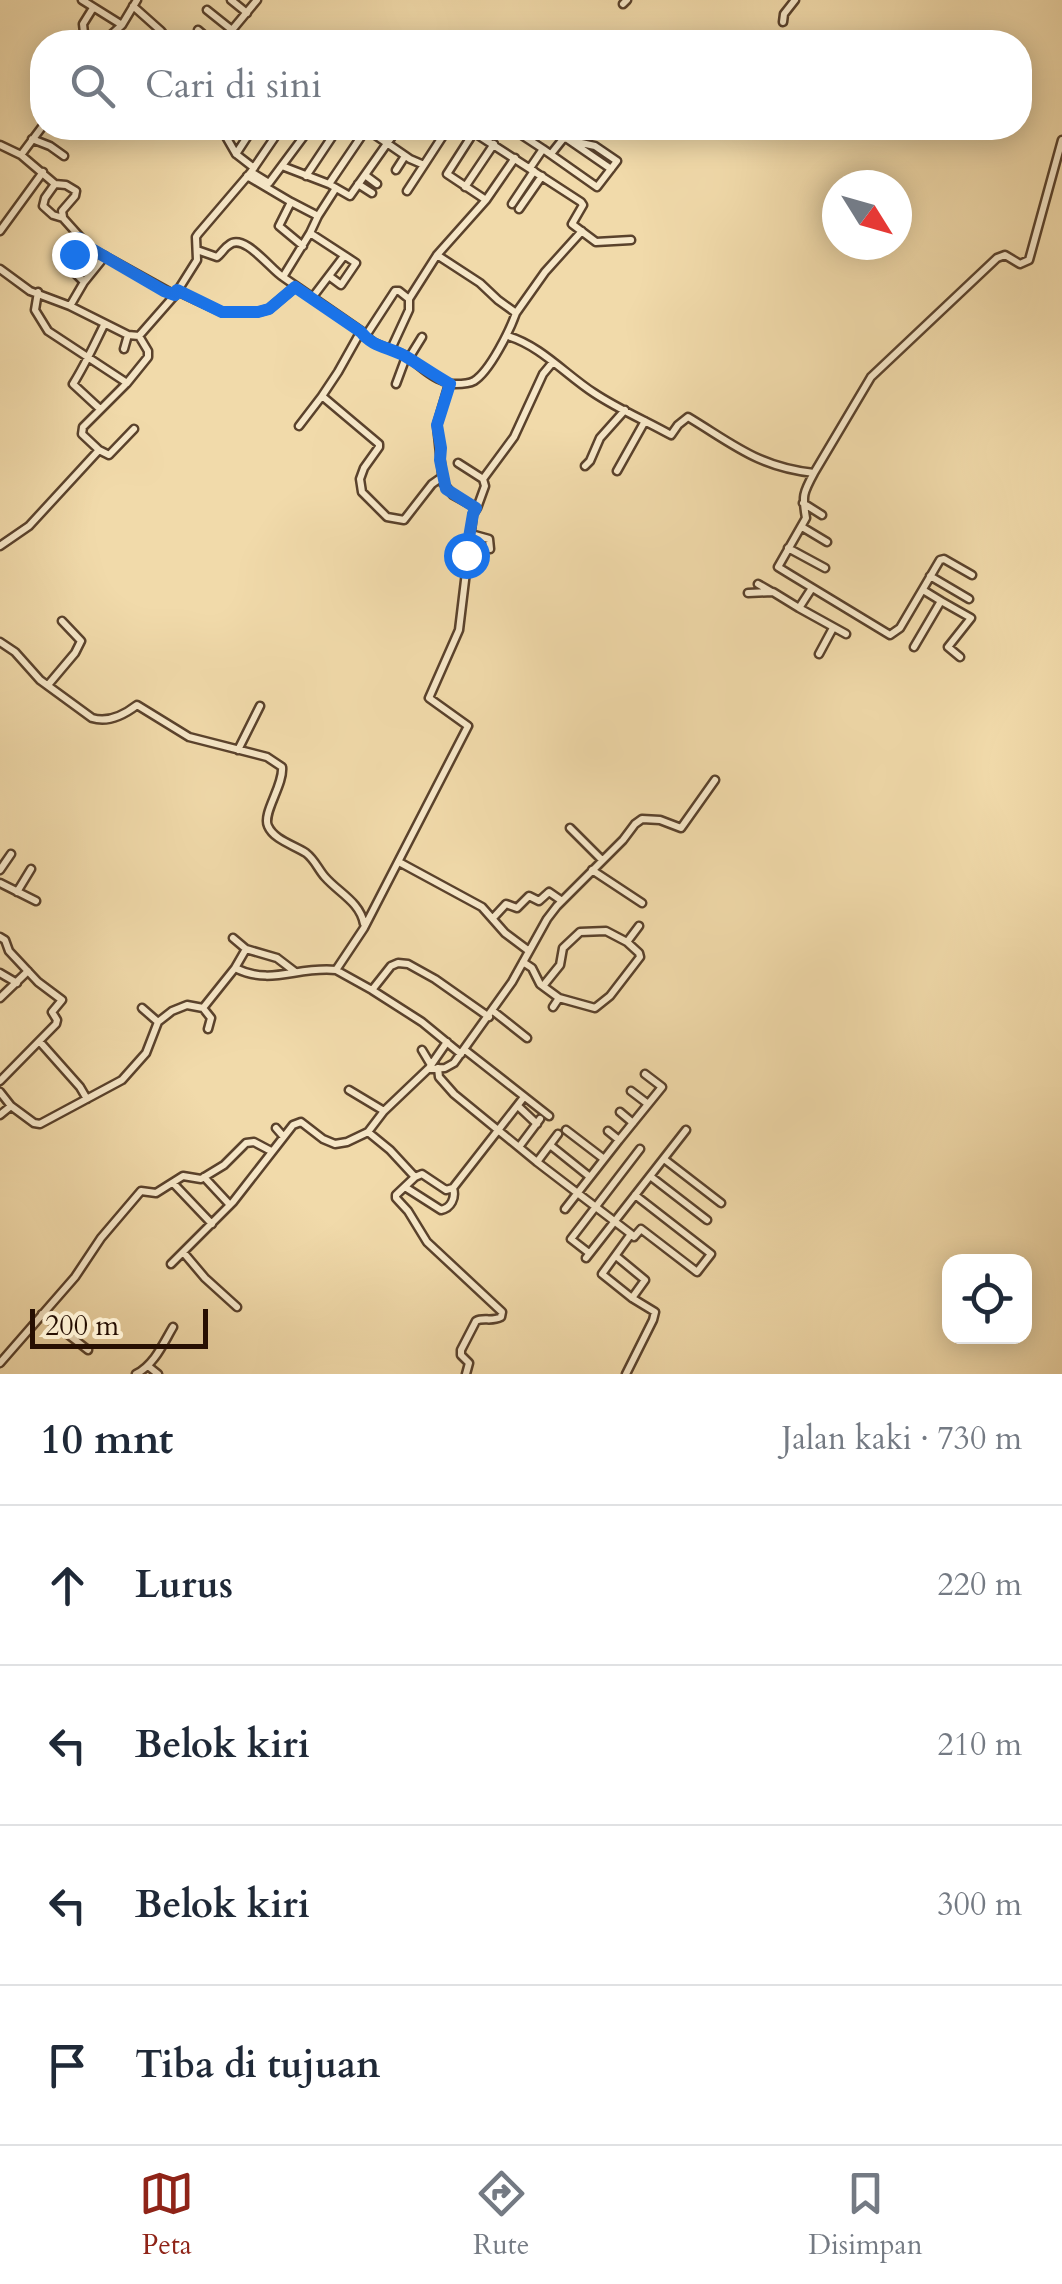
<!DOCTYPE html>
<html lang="id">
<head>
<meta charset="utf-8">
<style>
  body { margin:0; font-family:Cardo,serif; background:#f6f6f7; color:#1f2937 }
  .controls { position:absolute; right:30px; bottom:30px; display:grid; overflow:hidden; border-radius:20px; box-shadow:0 5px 25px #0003 }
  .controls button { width:90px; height:90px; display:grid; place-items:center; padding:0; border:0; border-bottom:2px solid #e0e1e3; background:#fff; color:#1f2937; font:50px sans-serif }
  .compass { position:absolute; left:822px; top:170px; width:90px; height:90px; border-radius:50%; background:#fff; box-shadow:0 5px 25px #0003; rotate:127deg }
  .scale { position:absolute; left:30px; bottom:25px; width:178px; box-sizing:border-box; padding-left:10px; border:5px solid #270f02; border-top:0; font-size:28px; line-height:35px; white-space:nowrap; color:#270f02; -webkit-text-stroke:8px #f6e7c8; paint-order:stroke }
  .stop { position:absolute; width:30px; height:30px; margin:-22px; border:8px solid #1a73e8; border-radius:50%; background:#fff }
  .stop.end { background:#1a73e8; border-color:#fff; box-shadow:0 2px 10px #0008 }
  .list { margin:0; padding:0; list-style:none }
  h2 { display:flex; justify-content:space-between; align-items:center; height:130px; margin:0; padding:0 40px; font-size:42px }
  h2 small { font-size:32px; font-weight:400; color:#747a83 }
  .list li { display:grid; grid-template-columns:65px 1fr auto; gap:30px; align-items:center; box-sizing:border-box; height:160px; padding:0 40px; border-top:2px solid #e0e1e3 }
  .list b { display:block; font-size:38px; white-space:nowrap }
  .list em { font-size:32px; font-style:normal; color:#747a83 }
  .icon { flex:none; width:55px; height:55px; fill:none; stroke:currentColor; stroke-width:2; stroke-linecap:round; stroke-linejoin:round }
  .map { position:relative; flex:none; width:1062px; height:1374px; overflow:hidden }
  .search { position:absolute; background:#fff; box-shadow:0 5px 25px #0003; left:30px; right:30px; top:30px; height:110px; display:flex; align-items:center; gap:25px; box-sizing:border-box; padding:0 35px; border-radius:40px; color:#747a83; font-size:38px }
  .sheet { height:770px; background:#fff }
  nav { display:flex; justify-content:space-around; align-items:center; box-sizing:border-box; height:140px; border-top:2px solid #e0e1e3; background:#fff; font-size:28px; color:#747a83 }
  nav a { display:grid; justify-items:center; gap:5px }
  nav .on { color:#8f2418 }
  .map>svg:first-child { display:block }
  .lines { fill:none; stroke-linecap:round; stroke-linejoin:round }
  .street-casing { stroke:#5a422c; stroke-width:11 }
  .street { stroke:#f6e7c8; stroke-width:6 }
  .route { stroke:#1a73e8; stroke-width:12 }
</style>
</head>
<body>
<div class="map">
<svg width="1062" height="1374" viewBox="0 0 1062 1374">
  <rect width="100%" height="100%" fill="#f1daaa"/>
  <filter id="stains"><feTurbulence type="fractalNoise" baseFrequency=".002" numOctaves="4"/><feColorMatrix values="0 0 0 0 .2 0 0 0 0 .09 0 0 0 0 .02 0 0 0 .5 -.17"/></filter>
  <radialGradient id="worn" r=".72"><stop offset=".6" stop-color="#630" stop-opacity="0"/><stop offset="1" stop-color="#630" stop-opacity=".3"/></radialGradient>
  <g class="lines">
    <defs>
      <path id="street" d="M82,0L122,25
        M231,0L247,13
        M623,4L627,0
        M133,6L161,31L167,39L166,42
        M207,10L232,30
        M783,22L784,14L795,0
        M198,30L212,42
        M85,42L83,24L93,8
        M103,42L122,25L137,0
        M222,42L257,0
        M311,42L313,40
        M339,42L341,40
        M221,128L236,154
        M253,128L236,154L254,168
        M365,128L410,159L424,165L448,128
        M467,128L581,202L583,205L572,224L596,242L631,240
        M511,128L543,149L530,168
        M474,132L447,174L486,200
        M32,139L50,146L64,156
        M0,145L21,155L42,127
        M543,149L597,187L617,161L595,146L572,141
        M551,154L563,139L566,138L611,169
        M21,155L55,184L66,185L76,191L75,196L62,211L63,217
        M282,166L329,184L367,128
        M396,170L405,156
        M251,172L269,183L310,128
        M365,175L377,184
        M247,176L291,202L279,226L303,246
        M306,176L338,128
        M55,184L45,198L43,206L53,215L63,218L90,248L175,295
        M329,184L350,196L398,128
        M358,184L372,193
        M465,187L494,144
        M407,191L424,165
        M291,202L318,216
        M512,204L534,171
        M519,209L542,176
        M0,231L43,172
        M310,233L318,216L336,188
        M197,250L217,257C222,253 224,248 229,245C244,232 271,270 283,277
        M437,255L480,283L498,300L516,313C510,330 490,371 474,381C467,385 457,384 449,384
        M0,269L30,291L70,306L128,335L139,336L148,351V357L127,383L83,427L82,434L99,450L29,526L0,546
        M84,282L105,256
        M177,291L222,312H258L269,309L295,287
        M38,292L35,310L48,331L127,383
        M312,298L344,256
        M70,306L84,282L72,270L74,255L69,250L79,238
        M516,313L545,272L582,231
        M361,331L338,372L322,396L379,444V447L364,468L360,479L362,492L387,517L404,520L432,484L442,477
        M139,336L175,295L197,260L196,237L198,234L251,172L281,128
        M508,336C541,346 566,375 594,393C618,409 646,421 671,435L678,425L688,417C733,444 758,467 814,473L871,377L997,258L1005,255L1020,264L1029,260L1062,140
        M365,337L395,291H399L409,299
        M124,349L128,335
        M391,349L409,310V299L437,255L486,200L515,158
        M409,358L422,337
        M396,384L406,357
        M100,409L73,384C85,365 94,345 104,325
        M299,426L322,396
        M99,450L109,455L134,429
        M458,463L483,479L485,486L477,508
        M585,466L590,461L600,438L625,410
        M617,471L645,421
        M814,473C803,493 802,496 806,518L778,567L791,575L890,635L900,628L940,560L944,559L972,575
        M483,479L514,437L543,374L553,362
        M803,503L822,515
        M802,527L827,542
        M471,534L489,539L490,549
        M788,548L825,568
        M930,576L969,599
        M758,584L772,592
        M812,588L799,608L846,634
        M748,593L773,592L799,608
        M941,601L971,618L948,647L960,657
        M0,642L15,652L40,680L92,718C108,723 124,715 137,705L189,737L267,757L282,767C284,785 262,813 268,826C274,840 294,845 306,853C315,860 318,869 325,877C339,893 360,902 364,924
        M914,647L941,601L923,590
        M819,654L833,628
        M48,685L75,653L81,641L62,621
        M238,750L260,706
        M570,828L602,860
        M399,862L482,907L505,933L529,951
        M0,870L11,854
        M592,870L642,903
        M0,883L36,901
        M17,892L31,869
        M493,918L506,904L517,908L529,896L539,901L549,892L562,901
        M0,937L5,940L9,951L38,982L62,1000L52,1012L57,1020L56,1024L0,1081
        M233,938L246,949L235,968
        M246,949L277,958L294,971
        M523,962L532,968L540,984L559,998L553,1007
        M336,970L372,990L422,1022L461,1054
        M0,973L17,983
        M543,986L560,965L563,948L580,932L606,931L627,942
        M372,990L391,966L398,963L408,964L435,979L489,1017
        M0,998L28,971
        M559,998L595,1008L610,996L640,957L639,953L627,942L639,926
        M142,1008L158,1022
        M203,1008L211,1018L208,1029
        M493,1011L527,1038
        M40,1042L80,1087L87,1099
        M422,1050L431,1065
        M465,1050L549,1116
        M429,1068L447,1042
        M438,1068L439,1077L454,1094L537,1162L631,1234L602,1274L632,1298L655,1312L653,1320L626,1374
        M349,1090L384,1111
        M631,1091L648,1104
        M0,1092L11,1106
        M519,1107L537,1124
        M620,1112L633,1123
        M0,1115L11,1106L34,1123L40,1124L122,1080L146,1053L158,1022L172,1011L187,1005L203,1008L235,968C272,986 296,966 336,970L364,928L468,726L429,698L459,630L473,514L477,508L453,495L443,483L437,425L449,384C445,381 440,380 435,377C425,372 418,364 409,358C392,347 373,348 361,331L283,277L310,233L356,263L341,285L329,276
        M276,1128L283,1136
        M566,1130L604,1159
        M368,1132L390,1150L415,1177L396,1195V1198L408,1211L427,1242L502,1312L501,1317C492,1322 483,1317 476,1321L461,1350V1355L469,1363L466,1374
        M619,1140L662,1087L645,1074
        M550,1145L590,1177
        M519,1147L540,1119
        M664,1159L721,1203
        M537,1162L558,1134
        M650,1176L707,1220
        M204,1177L230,1205
        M415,1177L422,1174L446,1190L453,1188
        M173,1183L212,1224
        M405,1187L441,1210C451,1208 456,1198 453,1188L524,1097
        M565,1209L619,1140L608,1131
        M632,1235L634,1237L641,1229L697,1272L711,1254L635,1195
        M183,1252L205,1278L237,1307
        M589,1253L571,1239L640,1149
        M616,1256L645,1280L632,1298
        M586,1258L686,1130
        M171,1264L233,1202L293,1125L301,1122L323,1139L335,1144L347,1142L368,1132L384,1111L428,1069L445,1068L454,1063L512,982L547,919L557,906L623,840L635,824L642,819L660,820L681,828L715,780
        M42,1314L88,1350
        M0,1363L75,1277L101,1238L141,1191L156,1193L183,1176L201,1179L224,1165L246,1143L254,1142L271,1151
        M148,1366L158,1374
        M136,1374C154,1365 163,1344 173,1327"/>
    </defs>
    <!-- street casing -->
    <use href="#street" class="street-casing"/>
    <!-- street -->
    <use href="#street" class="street"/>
  </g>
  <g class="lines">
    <!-- route -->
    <path class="route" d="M74,254L70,249L79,238L90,248L164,291L175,295L177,290L222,312H258L269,309L295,287L361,332C372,347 389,347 405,356C420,365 434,375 450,384L437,425L441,448L440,460L446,489L476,508L473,514L466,555"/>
  </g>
  <rect width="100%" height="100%" filter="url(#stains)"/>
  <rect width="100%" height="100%" fill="url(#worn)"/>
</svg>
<div class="controls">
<button><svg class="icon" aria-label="locate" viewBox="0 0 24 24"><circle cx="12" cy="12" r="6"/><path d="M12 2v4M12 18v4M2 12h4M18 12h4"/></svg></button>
</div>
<svg class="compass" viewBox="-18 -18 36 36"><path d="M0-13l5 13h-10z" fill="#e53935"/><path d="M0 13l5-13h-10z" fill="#747a83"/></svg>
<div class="scale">200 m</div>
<div class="stop" style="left:466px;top:555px"></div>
<div class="stop end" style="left:74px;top:254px"></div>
<div class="search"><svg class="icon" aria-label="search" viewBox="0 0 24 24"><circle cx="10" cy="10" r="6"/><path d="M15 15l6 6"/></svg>Cari di sini</div>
</div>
<section class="sheet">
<h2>10 mnt<small>Jalan kaki · 730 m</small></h2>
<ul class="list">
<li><svg class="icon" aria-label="ahead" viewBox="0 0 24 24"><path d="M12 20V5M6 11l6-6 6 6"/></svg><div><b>Lurus</b></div><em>220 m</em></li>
<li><svg class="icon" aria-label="left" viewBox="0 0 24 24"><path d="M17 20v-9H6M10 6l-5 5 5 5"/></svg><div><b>Belok kiri</b></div><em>210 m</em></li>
<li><svg class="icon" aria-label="left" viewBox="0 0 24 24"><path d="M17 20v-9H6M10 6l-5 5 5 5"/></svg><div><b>Belok kiri</b></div><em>300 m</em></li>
<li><svg class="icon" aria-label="arrive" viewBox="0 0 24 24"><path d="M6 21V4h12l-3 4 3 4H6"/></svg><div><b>Tiba di tujuan</b></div></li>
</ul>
</section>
<nav>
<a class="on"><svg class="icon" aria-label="map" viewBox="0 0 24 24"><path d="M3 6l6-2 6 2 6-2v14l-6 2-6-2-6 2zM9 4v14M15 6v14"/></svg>Peta</a>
<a><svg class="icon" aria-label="directions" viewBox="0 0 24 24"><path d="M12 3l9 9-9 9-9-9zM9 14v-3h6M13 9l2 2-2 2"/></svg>Rute</a>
<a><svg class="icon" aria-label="saved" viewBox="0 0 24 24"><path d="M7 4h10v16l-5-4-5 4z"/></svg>Disimpan</a>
</nav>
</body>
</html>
